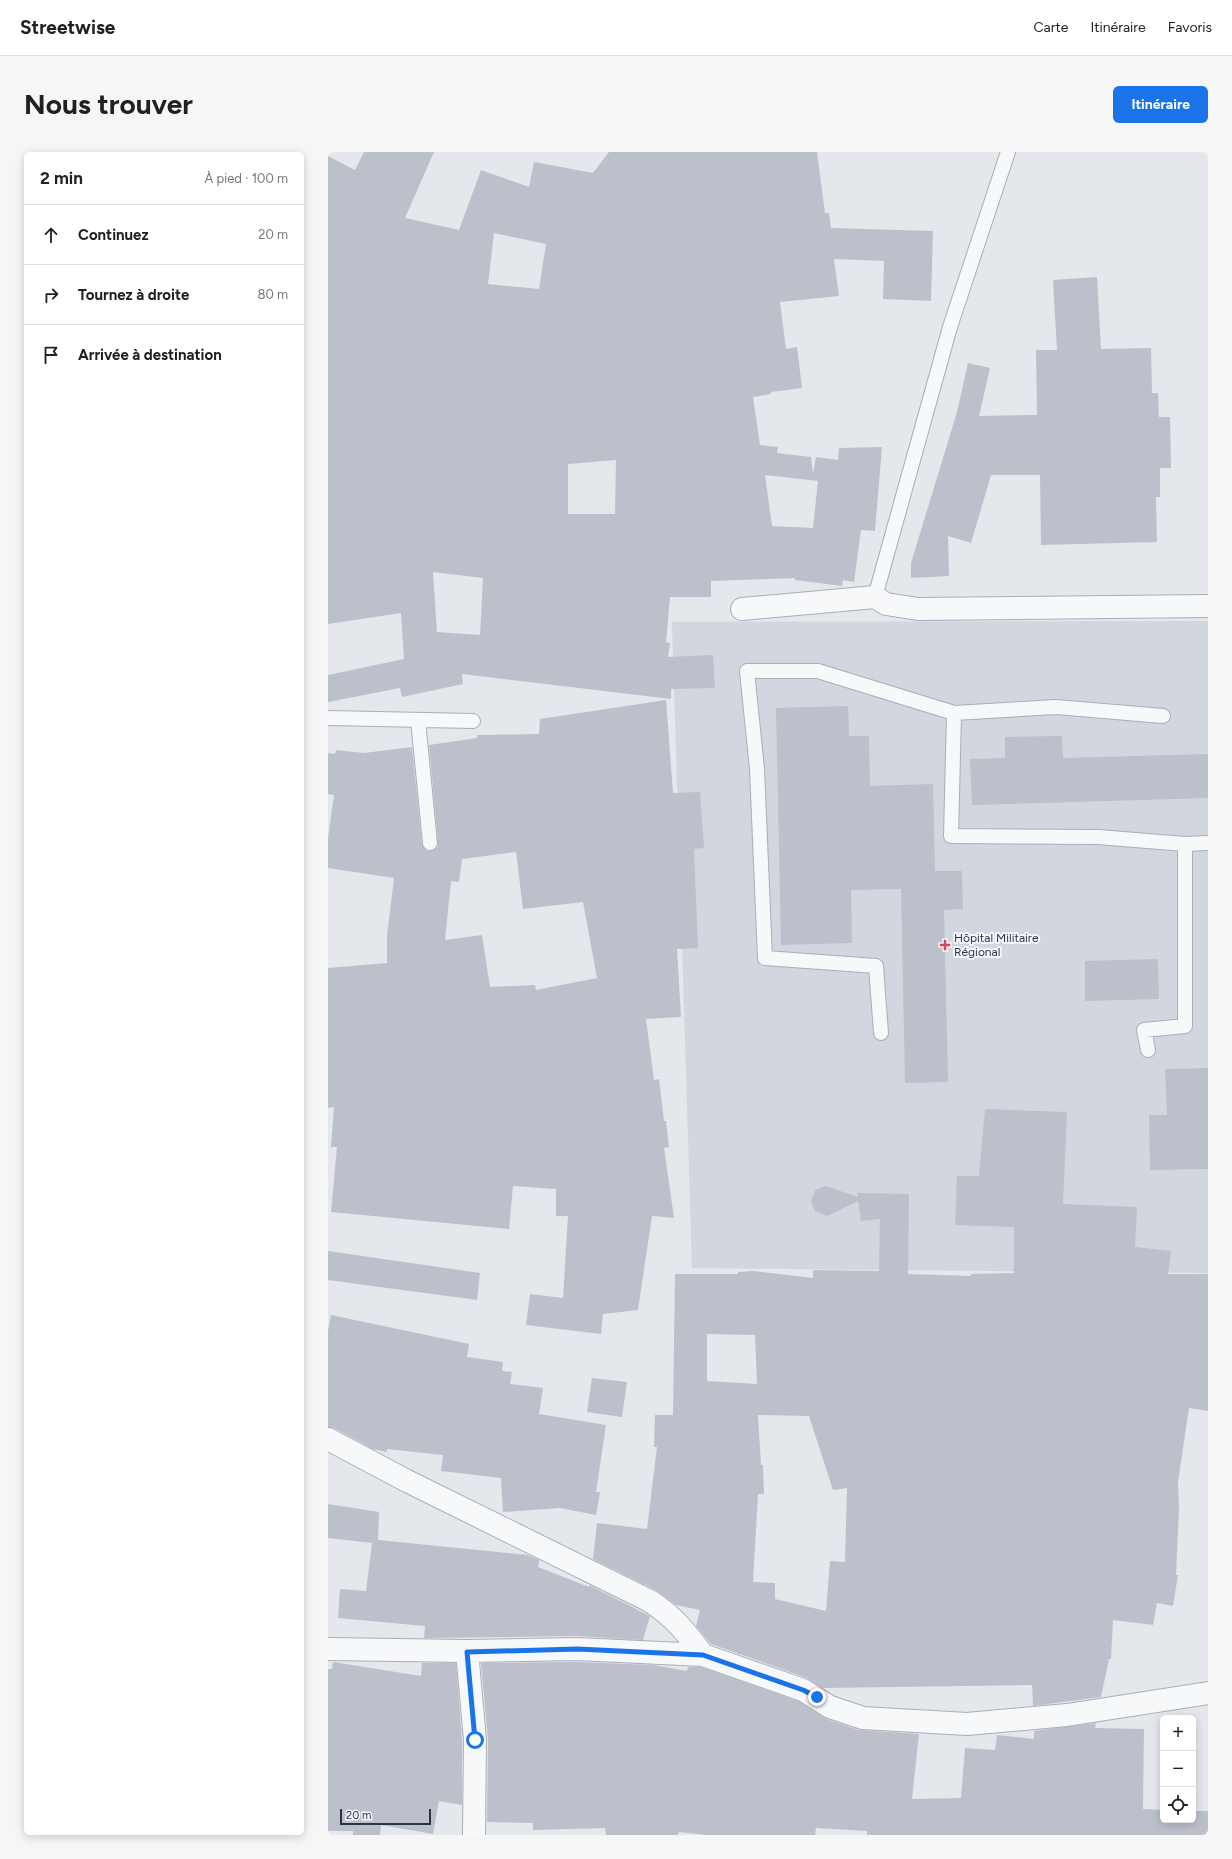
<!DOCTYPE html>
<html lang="fr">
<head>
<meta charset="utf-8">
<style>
  body { margin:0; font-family:Figtree,sans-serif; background:#f6f6f6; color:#202124 }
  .controls { position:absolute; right:12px; bottom:12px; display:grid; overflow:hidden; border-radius:6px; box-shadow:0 2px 10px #0003 }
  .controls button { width:36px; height:36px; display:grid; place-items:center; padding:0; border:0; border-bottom:1px solid #e0e0e0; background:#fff; color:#202124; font:20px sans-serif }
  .scale { position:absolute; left:12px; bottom:10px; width:91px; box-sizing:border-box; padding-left:4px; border:2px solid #2b3445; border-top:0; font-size:11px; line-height:14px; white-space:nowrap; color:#2b3445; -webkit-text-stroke:3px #f4f6f9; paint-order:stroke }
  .stop { position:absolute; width:12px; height:12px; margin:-9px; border:3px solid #1a73e8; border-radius:50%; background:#fff }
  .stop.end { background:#1a73e8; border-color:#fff; box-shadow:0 1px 4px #0008 }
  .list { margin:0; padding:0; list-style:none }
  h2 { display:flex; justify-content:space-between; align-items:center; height:52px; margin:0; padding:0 16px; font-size:17px }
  h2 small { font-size:13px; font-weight:400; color:#757577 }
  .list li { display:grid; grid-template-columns:26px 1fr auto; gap:12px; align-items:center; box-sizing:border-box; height:60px; padding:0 16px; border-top:1px solid #e0e0e0 }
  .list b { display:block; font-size:15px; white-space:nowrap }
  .list em { font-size:13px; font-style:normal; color:#757577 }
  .icon { flex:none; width:22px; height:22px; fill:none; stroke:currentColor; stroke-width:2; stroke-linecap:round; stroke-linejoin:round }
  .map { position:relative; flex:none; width:880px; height:1683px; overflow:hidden; border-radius:6px }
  header { display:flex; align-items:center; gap:24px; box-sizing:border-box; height:56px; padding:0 20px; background:#fff; border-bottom:1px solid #e0e0e0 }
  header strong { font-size:19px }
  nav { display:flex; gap:22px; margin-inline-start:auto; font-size:14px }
  .intro { display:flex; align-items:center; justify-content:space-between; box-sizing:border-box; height:96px; padding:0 24px }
  h1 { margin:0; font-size:28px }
  .button { padding:10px 18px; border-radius:6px; background:#1a73e8; color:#fff; font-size:14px; font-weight:700 }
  main { display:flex; gap:24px; padding:0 24px }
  aside { flex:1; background:#fff; border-radius:6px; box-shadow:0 2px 10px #0003 }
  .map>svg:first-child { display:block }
  .built { fill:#d2d6de }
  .building { fill:#bbc0ca; fill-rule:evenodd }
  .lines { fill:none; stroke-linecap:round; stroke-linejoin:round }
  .lane-casing { stroke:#a9aeb7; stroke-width:16 }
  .street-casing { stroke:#a9aeb7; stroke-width:24 }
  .lane { stroke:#f7f8fa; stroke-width:14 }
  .street { stroke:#f7f8fa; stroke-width:22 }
  .route { stroke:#1a73e8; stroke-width:5 }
  .poi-dot { fill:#d1495b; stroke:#f4f6f9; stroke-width:1.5 }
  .labels { text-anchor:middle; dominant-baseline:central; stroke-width:4; stroke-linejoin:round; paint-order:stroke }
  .poi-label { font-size:12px; fill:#2b3445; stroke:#f4f6f9; text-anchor:start }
</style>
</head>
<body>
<header>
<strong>Streetwise</strong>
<nav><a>Carte</a><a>Itinéraire</a><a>Favoris</a></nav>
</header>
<div class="intro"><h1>Nous trouver</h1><a class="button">Itinéraire</a></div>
<main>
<aside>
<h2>2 min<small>À pied · 100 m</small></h2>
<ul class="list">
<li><svg class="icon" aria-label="ahead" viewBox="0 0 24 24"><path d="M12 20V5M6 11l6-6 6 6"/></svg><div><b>Continuez</b></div><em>20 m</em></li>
<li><svg class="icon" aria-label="right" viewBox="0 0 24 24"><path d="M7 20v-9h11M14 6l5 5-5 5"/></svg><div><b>Tournez à droite</b></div><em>80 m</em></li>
<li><svg class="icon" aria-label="arrive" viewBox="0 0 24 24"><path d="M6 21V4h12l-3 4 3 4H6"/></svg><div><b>Arrivée à destination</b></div></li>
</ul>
</aside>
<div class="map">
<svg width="880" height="1683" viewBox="0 0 880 1683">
  <rect width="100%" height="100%" fill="#e4e7ec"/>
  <!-- built -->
  <path class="built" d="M880,469V1121L364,1116L344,470Z"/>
  <!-- building -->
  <path class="building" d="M36,0H106L77,66L131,78L153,18L201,35L206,10L265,21L281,0H489L497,61H501L503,76L605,79L603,149L555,147L556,109L506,107L511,144L452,150L458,197L469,195L474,236L443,240V242L425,245L432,293L450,295L449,301L483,305L485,322L488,305L510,308L511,296L554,295L547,379L533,378L526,430L515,428L514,434L467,428V426L383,429V445H342L338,490L342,491L340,505L385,503L387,536L343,537V547L134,522L135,532L74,545L72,536L0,550V523L76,507L73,461L0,472V4L27,18ZM166,81L218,92L211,137L160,132ZM288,308L287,362H240V312ZM437,323L490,329L485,376L444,374ZM105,420L155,426L152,483L109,480Z
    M769,125L773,197L823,196L824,241H830L831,265H842L843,316H832V345H828L829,390L713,393L712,323H663L643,391L620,384L621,424L583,426V411L629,260L640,211L662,216L651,264L709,263L708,198H729L725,128Z
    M338,548L345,641L372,640L376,696L366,697L370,796L349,797L353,865L318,867L326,928L331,927L336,969H338L341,995L336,996L346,1066L324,1064L310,1158L275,1162L273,1182L198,1173L202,1142L235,1146L240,1064H228V1037L185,1034L181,1077L3,1060L9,995H3L6,955L0,956V816L59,811V784L66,726L0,716V686L6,643L0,642V601L7,602L8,598L36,601L84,595L94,692L98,699H103L110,695V690L101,593L149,586V583L211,582L212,567ZM188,700L195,757L255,750L269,826L208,838L207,833L162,835L154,783L117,788L123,729L131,730L134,707Z
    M520,554L521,584H541L542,634L605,632L607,719H634L635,757L616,758L620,930L577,931L573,737L523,738L524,791L453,793L448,556Z
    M734,584L735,606L880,602V646L644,653L642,607L677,606V585Z
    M830,807L831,847L757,849V809Z
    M880,916V1017L822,1018L821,963H839L837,917Z
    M657,957L739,960L735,1052L809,1055L807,1095L843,1099L840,1122H880V1259L861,1256L850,1330L851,1356L848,1423H850L845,1454L829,1451L825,1473L785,1468L783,1507H781L773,1545L705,1554L704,1533L495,1536L479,1526L383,1492L368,1474L372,1458L348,1453L328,1438L265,1407L269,1371L319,1377L329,1295H326L327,1263H345L347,1122H410V1120L426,1119L485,1126V1118L551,1119L552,1067L533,1069L530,1049L499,1064L487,1059L483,1049L487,1038L498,1034L530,1045L529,1041L581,1042L580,1122L643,1124V1122L686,1121V1075L627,1073L629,1024H651ZM379,1182L427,1183L429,1232L379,1229ZM430,1263L481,1264L505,1338L519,1336L517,1410L502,1409L498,1459L447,1447V1431L425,1430L430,1342H436L435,1313H433Z
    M0,1099L152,1121L149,1148L0,1128Z
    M3,1163L141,1192L139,1205L175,1210L174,1219L184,1220L182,1232L215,1236L211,1262L278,1273L268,1340H272L268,1363L232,1356L175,1360L173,1326L113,1319L115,1303L59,1297V1300L45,1297L6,1276L0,1275V1179Z
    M264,1226L299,1230L294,1265L259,1260Z
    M0,1352L51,1360L50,1388L200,1403L211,1408L210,1415L261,1435V1433L322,1464L315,1488L249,1484L96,1486L97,1474L10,1466L12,1437L38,1439L44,1391L0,1386Z
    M5,1510L93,1524L94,1511H128L134,1588V1653L111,1649L105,1682L53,1673L52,1683H25V1679H0V1517H4Z
    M249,1510L325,1513L359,1519L360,1515H373L470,1549L498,1567L531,1578L591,1582L584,1647L633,1646L637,1596L667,1598L669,1583L706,1587V1579L768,1571L767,1576L816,1577L815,1657L835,1658V1668H865V1659H880V1683H539V1679L488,1676L487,1683H378L351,1680L350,1683H278L277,1676L205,1678V1671L159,1670L160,1588L153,1511Z"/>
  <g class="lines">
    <defs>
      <path id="lane" d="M547,445L622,175L680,0
        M835,564L728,555L626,561L623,684L770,685L857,692
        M0,566L145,569
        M90,568L102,691
        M553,881L548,814L437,806L429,617L419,519H490L626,561
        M820,898L816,878L857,874V692L880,691"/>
      <path id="street" d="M414,457L547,445L558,452L590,457L880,454
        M0,1287L79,1329L322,1449C346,1465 358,1480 375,1503
        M0,1497L139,1499L249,1497L375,1503L475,1538L502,1555L535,1566L639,1572L739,1563L880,1541
        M139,1499L147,1588L146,1683"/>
    </defs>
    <!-- lane casing -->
    <use href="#lane" class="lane-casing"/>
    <!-- street casing -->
    <use href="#street" class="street-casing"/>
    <!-- lane -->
    <use href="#lane" class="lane"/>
    <!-- street -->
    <use href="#street" class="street"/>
  </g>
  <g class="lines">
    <!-- route -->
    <path class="route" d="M147,1588L139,1500L249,1497L375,1503L475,1538L489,1545"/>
  </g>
  <!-- markers -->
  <path class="poi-dot" d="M615 787h4v4h4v4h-4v4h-4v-4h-4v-4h4z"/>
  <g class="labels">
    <!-- poi labels -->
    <g class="poi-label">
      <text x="626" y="786">Hôpital Militaire<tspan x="626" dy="14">Régional</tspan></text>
    </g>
  </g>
</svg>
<div class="controls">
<button>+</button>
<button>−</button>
<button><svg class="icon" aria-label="locate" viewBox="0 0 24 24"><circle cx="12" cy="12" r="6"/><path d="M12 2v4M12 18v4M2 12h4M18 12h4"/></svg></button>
</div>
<div class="scale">20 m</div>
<div class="stop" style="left:147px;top:1588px"></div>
<div class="stop end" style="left:489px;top:1545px"></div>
</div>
</main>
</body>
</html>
